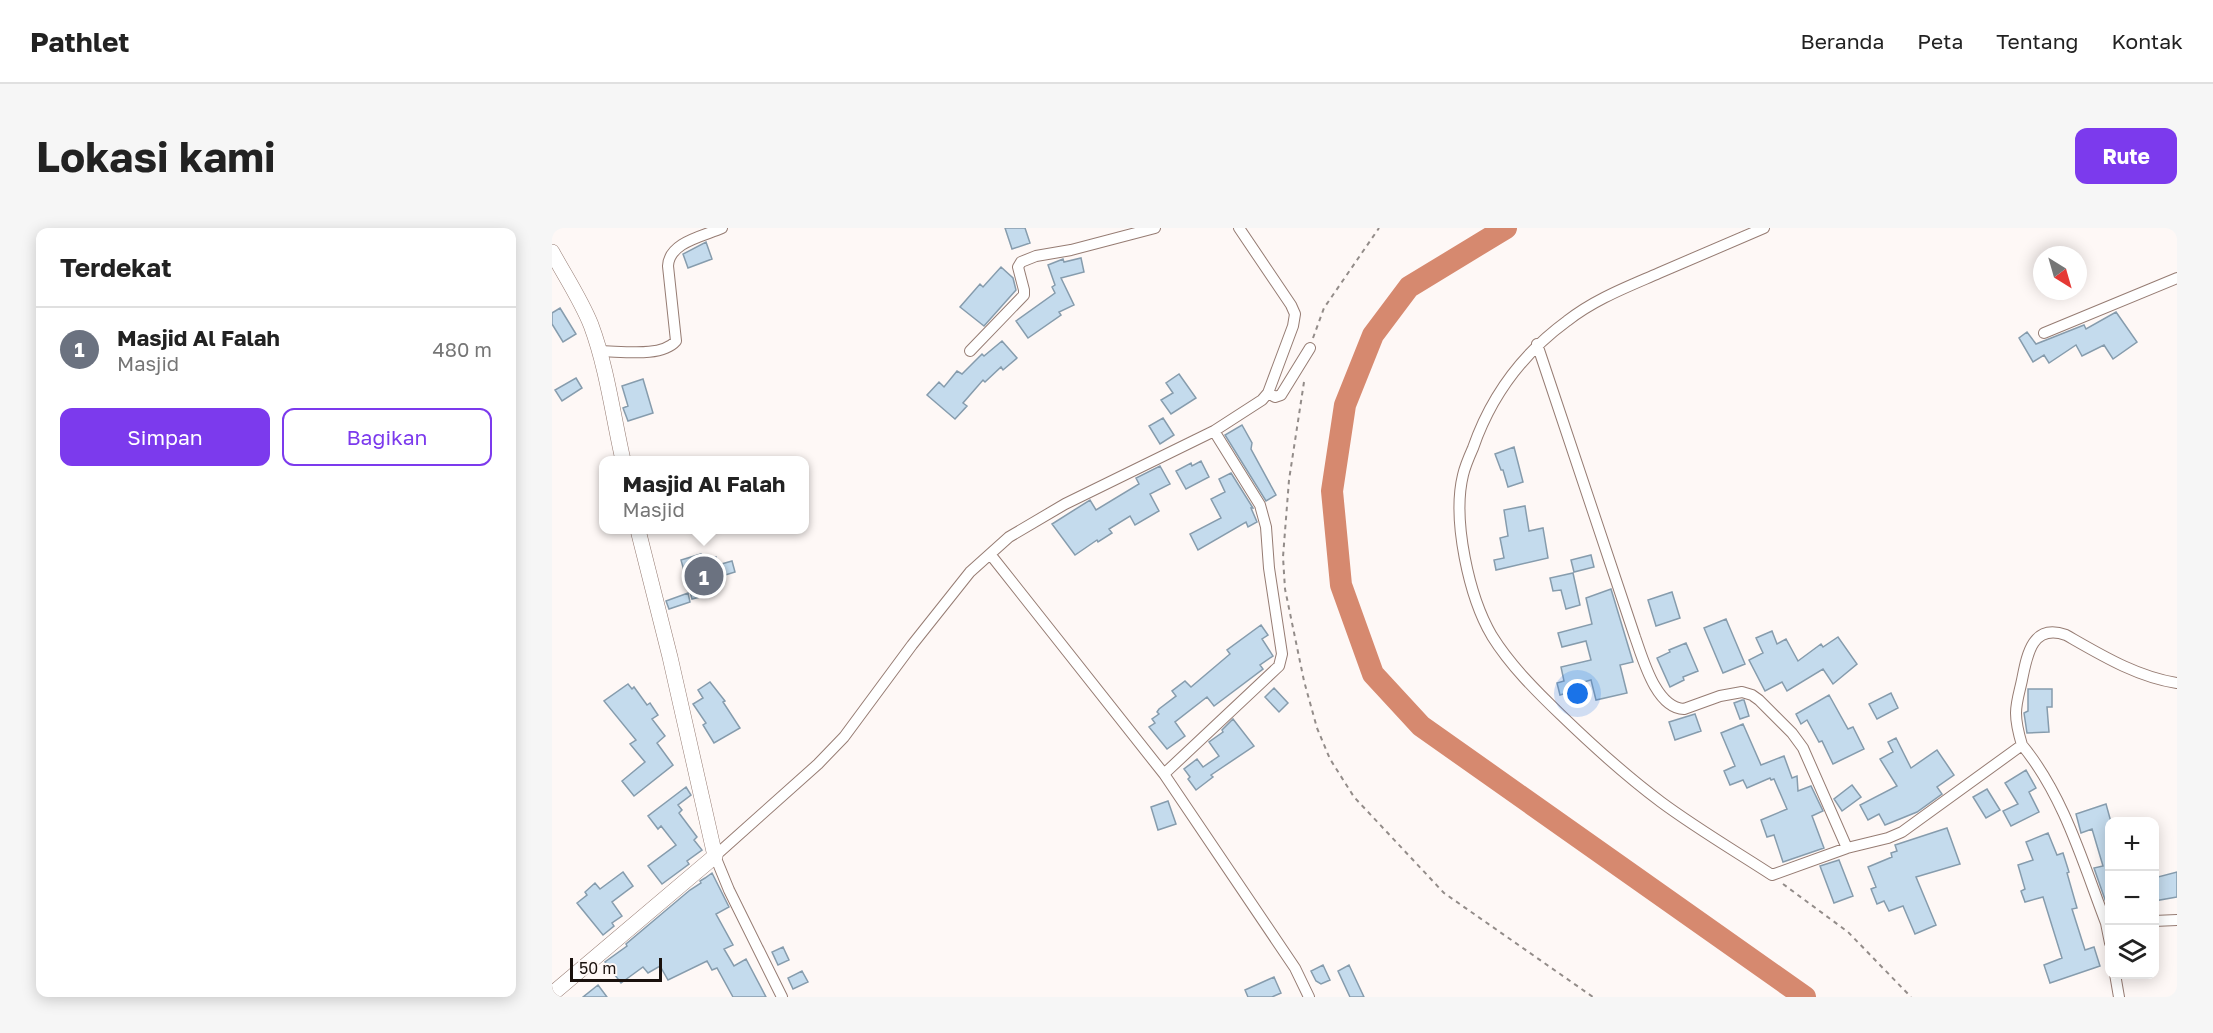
<!DOCTYPE html>
<html lang="id">
<head>
<meta charset="utf-8">
<style>
  body { margin:0; font-family:"Golos Text",sans-serif; background:#f6f6f6; color:#222 }
  .controls { position:absolute; right:18px; bottom:18px; display:grid; overflow:hidden; border-radius:12px; box-shadow:0 3px 15px #0003 }
  .controls button { width:54px; height:54px; display:grid; place-items:center; padding:0; border:0; border-bottom:2px solid #e0e0e0; background:#fff; color:#222; font:30px sans-serif }
  .compass { position:absolute; left:1481px; top:18px; width:54px; height:54px; border-radius:50%; background:#fff; box-shadow:0 3px 15px #0003; rotate:143deg }
  .scale { position:absolute; left:18px; bottom:15px; width:92px; box-sizing:border-box; padding-left:6px; border:3px solid #1a110d; border-top:0; font-size:16px; line-height:21px; white-space:nowrap; color:#1a110d; -webkit-text-stroke:4px #fef8f6; paint-order:stroke }
  .you { position:absolute; left:1026px; top:466px; width:21px; height:21px; margin:-15px; border:4px solid #fff; border-radius:50%; background:#1a73e8; box-shadow:0 0 0 9px #1a73e833 }
  .badge { display:grid; place-items:center; width:39px; height:39px; border-radius:50%; background:#7c3aed; color:#fff; font-size:20px; font-weight:700 }
  .pin { position:absolute; translate:-50% -50%; border:3px solid #fff; box-shadow:0 2px 6px #0006 }
  .popup { position:absolute; left:47px; top:228px; width:210px; height:78px; box-sizing:border-box; display:grid; place-content:center; border-radius:12px; background:#fff; filter:drop-shadow(0 2px 4px #0005); font-size:20px; white-space:nowrap; color:#767676 }
  .popup b { font-size:22px; color:#222 }
  .popup::after { content:''; position:absolute; left:50%; top:100%; margin-left:-12px; border:12px solid transparent; border-top-color:#fff }
  .list { margin:0; padding:0; list-style:none }
  h2 { display:flex; justify-content:space-between; align-items:center; height:78px; margin:0; padding:0 24px; font-size:26px }
  h2 small { font-size:20px; font-weight:400; color:#767676 }
  .list li { display:grid; grid-template-columns:39px 1fr auto; gap:18px; align-items:center; box-sizing:border-box; height:84px; padding:0 24px; border-top:2px solid #e0e0e0 }
  .list b { display:block; font-size:22px; white-space:nowrap }
  .list p { margin:0; font-size:20px; white-space:nowrap; color:#767676 }
  .list em { font-size:20px; font-style:normal; color:#767676 }
  .actions { display:flex; gap:12px; padding:18px 24px }
  .actions a { flex:1; padding:14px 0; border:2px solid #7c3aed; border-radius:12px; text-align:center; font-size:21px; color:#7c3aed }
  .actions .main { background:#7c3aed; color:#fff }
  .icon { flex:none; width:33px; height:33px; fill:none; stroke:currentColor; stroke-width:2; stroke-linecap:round; stroke-linejoin:round }
  .map { position:relative; flex:none; width:1625px; height:769px; overflow:hidden; border-radius:12px }
  header { display:flex; align-items:center; gap:36px; box-sizing:border-box; height:84px; padding:0 30px; background:#fff; border-bottom:2px solid #e0e0e0 }
  header strong { font-size:28px }
  nav { display:flex; gap:33px; margin-inline-start:auto; font-size:21px }
  .intro { display:flex; align-items:center; justify-content:space-between; box-sizing:border-box; height:144px; padding:0 36px }
  h1 { margin:0; font-size:42px }
  .button { padding:15px 27px; border-radius:12px; background:#7c3aed; color:#fff; font-size:21px; font-weight:700 }
  main { display:flex; gap:36px; padding:0 36px }
  aside { flex:1; background:#fff; border-radius:12px; box-shadow:0 3px 15px #0003 }
  .map>svg:first-child { display:block }
  .lines { fill:none; stroke-linecap:round; stroke-linejoin:round }
  .river { stroke:#d6896f; stroke-width:22 }
  .building { fill:#c4dbed; stroke:#869cad; stroke-width:1.5 }
  .street-casing { stroke:#967c73; stroke-width:12 }
  .secondary-casing { stroke:#967c73; stroke-width:16 }
  .path { stroke:#938c89; stroke-width:2; stroke-dasharray:4.5 4.5; stroke-linecap:butt }
  .street { stroke:#fff; stroke-width:10 }
  .secondary { stroke:#fff; stroke-width:15 }
</style>
</head>
<body>
<header>
<strong>Pathlet</strong>
<nav><a>Beranda</a><a>Peta</a><a>Tentang</a><a>Kontak</a></nav>
</header>
<div class="intro"><h1>Lokasi kami</h1><a class="button">Rute</a></div>
<main>
<aside>
<h2>Terdekat<small></small></h2>
<ul class="list">
<li><span class="badge" style="background:#6b7280">1</span><div><b>Masjid Al Falah</b><p>Masjid</p></div><em>480 m</em></li>
</ul>
<div class="actions"><a class="main">Simpan</a><a>Bagikan</a></div>
</aside>
<div class="map">
<svg width="1625" height="769" viewBox="0 0 1625 769">
  <rect width="100%" height="100%" fill="#fef8f6"/>
  <g class="lines">
    <!-- river -->
    <path class="river" d="M954,0L857,59L821,107L793,177L780,263L789,357L821,446L869,498L1253,769"/>
  </g>
  <!-- building -->
  <path class="building" d="M453,0H473L478,15L460,21Z
    M154,14L160,31L136,40L131,26Z
    M529,30L532,44L509,50L522,77L507,84L509,87L476,110L464,93L503,65L500,59L503,57L496,37L511,31L512,34Z
    M449,39L461,50L464,62L432,98L408,79L428,56L431,59Z
    M8,80L24,106L11,114L0,96V85Z
    M1564,84L1585,114L1561,131L1552,117L1530,128L1524,117L1497,135L1492,127L1481,134L1467,110L1475,104L1484,116L1532,97L1534,101Z
    M450,113L465,130L451,142L449,139L433,154L431,152L411,175L415,178L403,191L375,167L387,154L392,159L405,143L410,146L430,126L432,128Z
    M627,146L644,170L619,186L609,172L621,165L614,155Z
    M24,150L30,160L10,173L3,162Z
    M91,151L101,185L76,193L71,180L76,178L70,158Z
    M611,190L622,207L608,216L597,198Z
    M690,197L700,215L699,221L724,267L714,273L673,207Z
    M962,219L971,254L956,259L951,242H949L943,226Z
    M649,233L657,249L634,261L624,243L639,235L640,238Z
    M608,238L618,256L598,266L607,283L583,297L578,288L557,301L560,305L546,314L545,312L523,327L500,296L538,272L544,282L587,256L584,250Z
    M679,245L701,280H699L705,294L696,299L694,294L646,322L638,306L669,290L659,271L673,264L667,251Z
    M973,278L977,303L991,300L996,330L944,342L942,332L952,330L948,310L956,308L952,282Z
    M149,326L151,333L164,329L166,337L180,333L183,344L157,352L160,360L150,363L152,368L140,371L129,332Z
    M1039,327L1042,339L1022,344L1019,332Z
    M1021,345L1028,377L1014,381L1009,362L1001,363L998,350Z
    M1059,361L1081,434L1068,437L1075,465L1044,472L1039,452L1017,458L1018,464L1008,467L1005,455L1012,453L1009,439L1039,432L1034,413L1010,419L1006,405L1040,396L1034,370Z
    M1120,364L1128,390L1104,398L1096,372Z
    M136,365L138,374L117,381L114,373Z
    M1174,391L1193,436L1171,445L1152,400Z
    M709,397L716,407L710,411L721,428L708,437L711,441L662,478L655,469L623,494L633,508L615,521L597,499L603,495L600,491L607,486L605,484L607,481L624,468L620,463L633,453L639,459L678,426L675,422Z
    M1220,403L1225,416L1234,411L1246,433L1269,416L1271,419L1286,409L1305,436L1281,456L1271,441L1235,463L1230,454L1213,463L1197,432L1211,425L1204,410Z
    M1134,415L1146,443L1131,449L1132,452L1118,459L1105,430L1118,424L1117,422Z
    M158,454L173,473L171,474L188,500L162,515L151,497L154,495L141,476L151,470L146,462Z
    M76,456L80,461L82,459L95,477L98,475L106,487L100,491L113,508L105,515L121,537L82,568L70,553L93,534L78,516L84,512L52,473Z
    M722,460L736,475L727,484L713,469Z
    M1476,461H1500V479H1495L1497,504L1475,505L1472,485L1476,483Z
    M1339,465L1346,480L1325,491L1317,476Z
    M1277,467L1296,501L1301,499L1312,521L1281,536L1270,513L1267,514L1255,492L1249,496L1244,486Z
    M1190,472H1192L1197,488L1188,491L1182,475Z
    M1143,486L1149,503L1123,512L1117,494Z
    M681,491L702,518L659,547L661,549L644,562L636,551L638,549L632,541L645,531L651,539L667,528L657,514L671,504L670,502Z
    M1191,496L1209,537L1232,528L1240,550L1245,548L1246,563L1259,558L1271,583L1260,588L1272,620L1231,634L1222,607L1215,609L1209,592L1235,581L1222,551L1219,552L1218,550L1195,560L1191,552L1178,557L1172,543L1183,538L1169,505Z
    M1344,510L1359,540L1385,522L1402,547L1385,559L1390,566L1365,584L1333,597L1327,586L1316,592L1308,577L1345,558L1328,531L1341,524L1336,514Z
    M1474,542L1484,560L1477,564L1487,584L1459,598L1451,583L1466,576L1453,555Z
    M1300,557L1309,569L1290,583L1282,571Z
    M134,559L139,567L126,577L130,582L127,585L145,609L142,612L150,622L135,633L137,636L110,656L96,638L124,617L109,598L106,601L96,588Z
    M1435,561L1448,582L1434,590L1421,569Z
    M616,573L624,596L606,602L599,579Z
    M1554,576L1559,594H1557V683L1542,640L1551,638L1540,601L1529,605L1524,586Z
    M1395,600L1408,636L1364,649L1384,697L1363,706L1351,678L1337,683L1332,673L1325,676L1319,661L1324,659L1316,639L1340,629L1339,625L1345,623L1343,617Z
    M1496,605L1505,627L1511,625L1517,644L1515,645L1525,680L1520,681L1533,722L1542,719L1548,738L1498,755L1492,737L1510,730L1491,669L1473,674L1469,663L1473,661L1466,637L1481,632L1474,614Z
    M1287,632L1301,668L1282,675L1268,638Z
    M71,644L81,658L60,674L70,688L60,695L62,698L51,707L25,675L35,667L33,664L43,655L48,661Z
    M1625,644V669L1602,673V650Z
    M160,645L177,679L164,686L181,717L172,721L182,738L194,731L214,769H181L165,740L160,742L155,733L116,752L108,738L96,745L91,739L69,755L53,734L75,718L74,716L138,662L149,655L148,653L153,650Z
    M231,719L237,732L226,737L220,724Z
    M771,737L778,752L769,756L764,753L759,743Z
    M797,737L812,769H798L786,743Z
    M250,743L256,754L241,761L236,750Z
    M722,749L729,765L720,769H696L693,762Z
    M46,757L55,769H31Z"/>
  <g class="lines">
    <defs>
      <path id="street" d="M1212,0C1177,15 1142,30 1107,45C1075,59 1043,71 1015,93C970,126 939,168 921,220C917,229 913,238 911,247C900,292 917,369 940,408C958,437 984,463 1009,487C1041,518 1073,547 1109,574C1144,600 1183,623 1220,647L1295,620
        M1492,105L1625,50
        M985,116L1083,409C1091,431 1104,480 1132,481L1168,468L1190,464L1200,467L1207,472L1240,505L1251,520L1295,620L1336,610L1350,604L1470,517C1512,568 1531,635 1554,695
        M47,123C69,123 109,130 124,113L116,38C117,14 152,8 170,0
        M418,123L472,67V62L466,39L469,34L484,28L519,22L603,0
        M716,165L723,169L729,167L758,120
        M438,326L612,546L743,740L757,769
        M1470,517C1467,507 1464,496 1464,485C1464,474 1468,462 1470,452C1475,427 1480,395 1514,407C1549,427 1585,449 1625,455
        M612,546L727,438L730,426L717,340L714,299L708,277L662,203
        M1602,693L1625,692
        M1558,695H1554L1558,715
        M1563,746L1567,769
        M230,769L177,662L163,628L266,536L292,509L360,417L418,344L457,309L513,276L662,203L710,172L716,165L741,98L743,86L739,77L687,0"/>
      <path id="secondary" d="M0,24C13,48 29,72 39,97C55,140 61,188 71,232
        M0,766L163,628L118,429L86,302"/>
    </defs>
    <!-- street casing -->
    <use href="#street" class="street-casing"/>
    <!-- secondary casing -->
    <use href="#secondary" class="secondary-casing"/>
    <!-- path -->
    <path class="path" d="M761,110L772,80L827,0
      M752,154L737,252L731,329L733,361L752,453L765,500L778,531L802,569L892,665L1041,769
      M1231,656L1296,704L1359,769"/>
    <!-- street -->
    <use href="#street" class="street"/>
    <!-- secondary -->
    <use href="#secondary" class="secondary"/>
  </g>
</svg>
<div class="controls">
<button>+</button>
<button>−</button>
<button><svg class="icon" aria-label="layers" viewBox="0 0 24 24"><path d="M12 4l9 5-9 5-9-5zM3 14l9 5 9-5"/></svg></button>
</div>
<svg class="compass" viewBox="-18 -18 36 36"><path d="M0-13l5 13h-10z" fill="#e53935"/><path d="M0 13l5-13h-10z" fill="#767676"/></svg>
<div class="scale">50 m</div>
<div class="you"></div>
<div class="pin badge" style="left:152px;top:348px;background:#6b7280">1</div>
<div class="popup"><b>Masjid Al Falah</b>Masjid</div>
</div>
</main>
</body>
</html>
